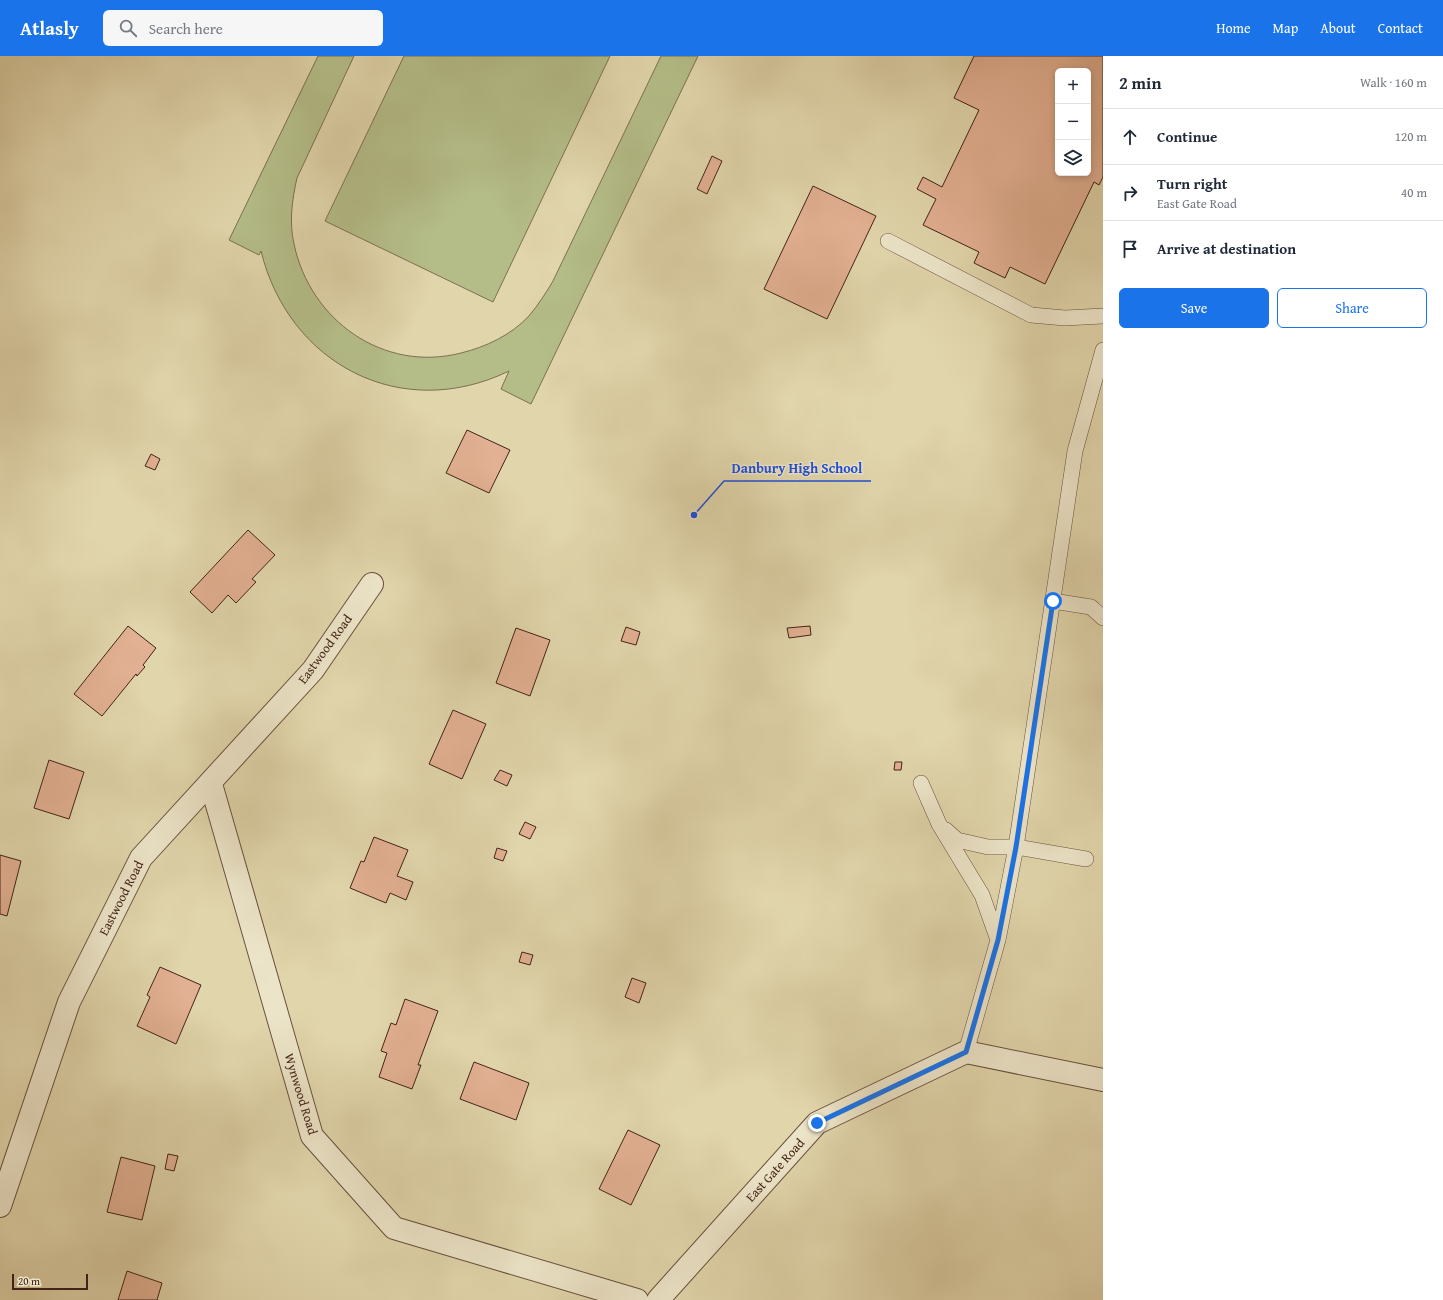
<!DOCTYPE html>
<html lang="en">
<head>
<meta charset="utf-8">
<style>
  body { margin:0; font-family:"Gentium Book Plus",serif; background:#f6f6f7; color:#1f2937 }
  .controls { position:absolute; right:12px; top:12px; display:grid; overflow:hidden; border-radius:6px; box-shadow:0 2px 6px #0003 }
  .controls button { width:36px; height:36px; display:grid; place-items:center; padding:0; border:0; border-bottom:1px solid #e0e1e3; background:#fff; color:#1f2937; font:20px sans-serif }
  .scale { position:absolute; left:12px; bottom:10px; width:76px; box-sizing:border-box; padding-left:4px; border:2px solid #432317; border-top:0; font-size:11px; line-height:14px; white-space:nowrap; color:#432317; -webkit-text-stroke:3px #ece4c8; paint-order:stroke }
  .stop { position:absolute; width:12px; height:12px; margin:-9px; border:3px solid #1a73e8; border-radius:50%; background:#fff }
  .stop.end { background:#1a73e8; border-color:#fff; box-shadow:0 1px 4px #0008 }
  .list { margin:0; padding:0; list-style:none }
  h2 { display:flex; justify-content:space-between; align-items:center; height:52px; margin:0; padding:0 16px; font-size:17px }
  h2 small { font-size:13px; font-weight:400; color:#747a83 }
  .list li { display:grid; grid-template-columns:26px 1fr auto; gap:12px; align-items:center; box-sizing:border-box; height:56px; padding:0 16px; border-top:1px solid #e0e1e3 }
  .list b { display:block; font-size:15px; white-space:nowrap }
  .list p { margin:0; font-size:13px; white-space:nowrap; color:#747a83 }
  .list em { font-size:13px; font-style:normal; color:#747a83 }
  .actions { display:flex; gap:8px; padding:12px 16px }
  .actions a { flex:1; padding:9px 0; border:1px solid #1a73e8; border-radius:6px; text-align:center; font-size:14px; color:#1a73e8 }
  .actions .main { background:#1a73e8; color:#fff }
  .icon { flex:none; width:22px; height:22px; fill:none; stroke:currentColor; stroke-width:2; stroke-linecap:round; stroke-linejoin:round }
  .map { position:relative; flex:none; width:1103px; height:1244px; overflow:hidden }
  header { display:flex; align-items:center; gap:24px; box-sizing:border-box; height:56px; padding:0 20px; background:#1a73e8; color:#fff }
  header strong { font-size:19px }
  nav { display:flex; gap:22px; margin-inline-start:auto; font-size:14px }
  .search { width:280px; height:36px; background:#f6f6f7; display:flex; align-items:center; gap:10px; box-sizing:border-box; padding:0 14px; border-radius:6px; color:#747a83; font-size:15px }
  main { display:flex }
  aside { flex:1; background:#fff }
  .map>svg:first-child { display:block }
  .green { fill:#b4bd88; stroke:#7c7050 }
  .building { fill:#e2b092; stroke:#432317; fill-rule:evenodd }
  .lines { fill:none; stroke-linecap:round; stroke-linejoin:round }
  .lane-casing { stroke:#6a503c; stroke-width:16 }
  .street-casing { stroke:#6a503c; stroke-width:24 }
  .lane { stroke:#ece4c8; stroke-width:15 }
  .street { stroke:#ece4c8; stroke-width:22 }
  .route { stroke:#1a73e8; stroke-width:5 }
  .labels { text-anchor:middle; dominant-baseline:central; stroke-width:3; stroke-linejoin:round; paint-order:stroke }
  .street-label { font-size:13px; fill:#432317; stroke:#ece4c8 }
  .leader { fill:none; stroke:#1d4ed8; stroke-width:1.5 }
  .callout-dot { fill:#1d4ed8; stroke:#ece4c8; stroke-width:1.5 }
  .callout-label { font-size:14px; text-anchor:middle; font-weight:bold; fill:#1d4ed8; stroke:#ece4c8; stroke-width:3; stroke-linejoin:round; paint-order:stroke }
</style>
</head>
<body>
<header>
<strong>Atlasly</strong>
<div class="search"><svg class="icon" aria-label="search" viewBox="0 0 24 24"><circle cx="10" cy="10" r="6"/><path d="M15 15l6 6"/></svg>Search here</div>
<nav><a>Home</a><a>Map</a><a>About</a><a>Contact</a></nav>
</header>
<main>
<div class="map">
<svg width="1103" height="1244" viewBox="0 0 1103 1244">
  <rect width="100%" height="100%" fill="#e1d5ab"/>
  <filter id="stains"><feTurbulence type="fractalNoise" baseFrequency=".005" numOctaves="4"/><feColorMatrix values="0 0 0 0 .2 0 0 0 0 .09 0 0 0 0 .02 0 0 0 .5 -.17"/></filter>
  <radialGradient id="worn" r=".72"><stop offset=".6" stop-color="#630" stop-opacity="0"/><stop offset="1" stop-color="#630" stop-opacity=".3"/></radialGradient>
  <!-- green -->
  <path class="green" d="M318,0H354L297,122C292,144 289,166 294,188C310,264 383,317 461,297C486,291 511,279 529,260C538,249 546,237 553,225L661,0H698L531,348L501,333L509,315C402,367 289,309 261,195L259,199L229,184Z
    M404,0H610L493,246L325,165Z"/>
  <!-- building -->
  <path class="building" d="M974,0H1103V121L1099,129L1094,126L1045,228L1010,211L1005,222L974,207L979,196L923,169L936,143L917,133L923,121L942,131L979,54L954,42ZM1058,15H1088V117H1058Z
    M712,100L722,105L707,138L697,133Z
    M813,130L876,160L827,263L764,233Z
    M467,374L510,394L489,437L446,417Z
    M151,398L160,403L155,414L145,410Z
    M248,474L275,499L252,523L256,526L236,547L228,539L212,557L190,536Z
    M128,570L156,592L143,609L145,611L137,620L136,618L102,660L74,638Z
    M810,570L811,579L789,582L787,572Z
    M626,571L640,576L636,589L621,585Z
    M516,572L550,584L530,640L496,627Z
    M453,654L486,668L462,723L429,708Z
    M49,704L84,716L69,763L34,752Z
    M895,706H902L901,714H894Z
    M500,714L512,719L507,730L494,724Z
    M525,766L536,771L530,783L519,778Z
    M374,781L408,794L397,820L413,826L406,844L390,837L386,847L350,832L361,805L364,806Z
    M497,792L507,795L503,805L494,802Z
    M0,799L21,805L7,860L0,858Z
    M522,896L533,899L530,909L519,906Z
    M160,911L201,929L176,988L137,970L150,941L147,939Z
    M632,922L646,927L639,947L625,941Z
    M405,943L438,955L418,1009H421L412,1033L379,1021L387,997L381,995L391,967L396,969Z
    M474,1006L529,1027L516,1064L460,1043Z
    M628,1074L660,1089L631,1149L599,1133Z
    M168,1098L178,1100L174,1115L165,1113Z
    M121,1101L155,1110L142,1164L107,1156Z
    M127,1215L162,1227L157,1244H118Z"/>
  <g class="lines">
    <defs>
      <path id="lane" d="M888,185L1031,259L1065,262L1103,260
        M1053,545L1091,551L1103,562
        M921,727L939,768L982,839L998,884
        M946,774L957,784L988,791H1016L1086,803
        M966,996L998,884L1016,791L1075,395L1103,294"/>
      <path id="street" d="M211,728L312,1080L394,1172L637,1244
        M0,1150L69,946L141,802L313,614L372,528
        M658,1244L817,1067L966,996L1103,1024"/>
    </defs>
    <!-- lane casing -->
    <use href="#lane" class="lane-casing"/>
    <!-- street casing -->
    <use href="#street" class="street-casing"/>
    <!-- lane -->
    <use href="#lane" class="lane"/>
    <!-- street -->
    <use href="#street" class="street"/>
  </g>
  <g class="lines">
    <!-- route -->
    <path class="route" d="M817,1067L966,996L998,884L1016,791L1053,545"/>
  </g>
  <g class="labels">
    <!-- street labels -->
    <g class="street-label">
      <text transform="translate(325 593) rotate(-54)">Eastwood Road</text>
      <text transform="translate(121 842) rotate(-63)">Eastwood Road</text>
      <text transform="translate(301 1038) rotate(73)">Wynwood Road</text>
      <text transform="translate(775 1114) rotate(-48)">East Gate Road</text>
    </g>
  </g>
  <!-- callouts -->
  <path class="leader" d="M694 459L724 425H871"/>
  <circle class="callout-dot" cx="694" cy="459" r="4"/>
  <g class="callout-label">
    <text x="797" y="417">Danbury High School</text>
  </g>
  <rect width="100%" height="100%" filter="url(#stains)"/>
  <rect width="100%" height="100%" fill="url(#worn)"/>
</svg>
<div class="controls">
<button>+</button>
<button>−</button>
<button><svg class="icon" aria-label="layers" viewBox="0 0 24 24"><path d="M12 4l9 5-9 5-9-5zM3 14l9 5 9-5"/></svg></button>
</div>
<div class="scale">20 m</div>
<div class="stop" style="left:1053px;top:545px"></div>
<div class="stop end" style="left:817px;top:1067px"></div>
</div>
<aside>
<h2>2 min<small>Walk · 160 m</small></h2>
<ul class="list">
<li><svg class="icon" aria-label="ahead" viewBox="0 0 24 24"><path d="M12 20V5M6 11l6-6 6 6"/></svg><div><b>Continue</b></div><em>120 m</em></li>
<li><svg class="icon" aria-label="right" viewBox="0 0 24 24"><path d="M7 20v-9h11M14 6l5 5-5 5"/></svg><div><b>Turn right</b><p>East Gate Road</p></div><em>40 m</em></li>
<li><svg class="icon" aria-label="arrive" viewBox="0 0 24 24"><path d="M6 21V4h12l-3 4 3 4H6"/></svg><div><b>Arrive at destination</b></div></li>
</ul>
<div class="actions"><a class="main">Save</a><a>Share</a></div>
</aside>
</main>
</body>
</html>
